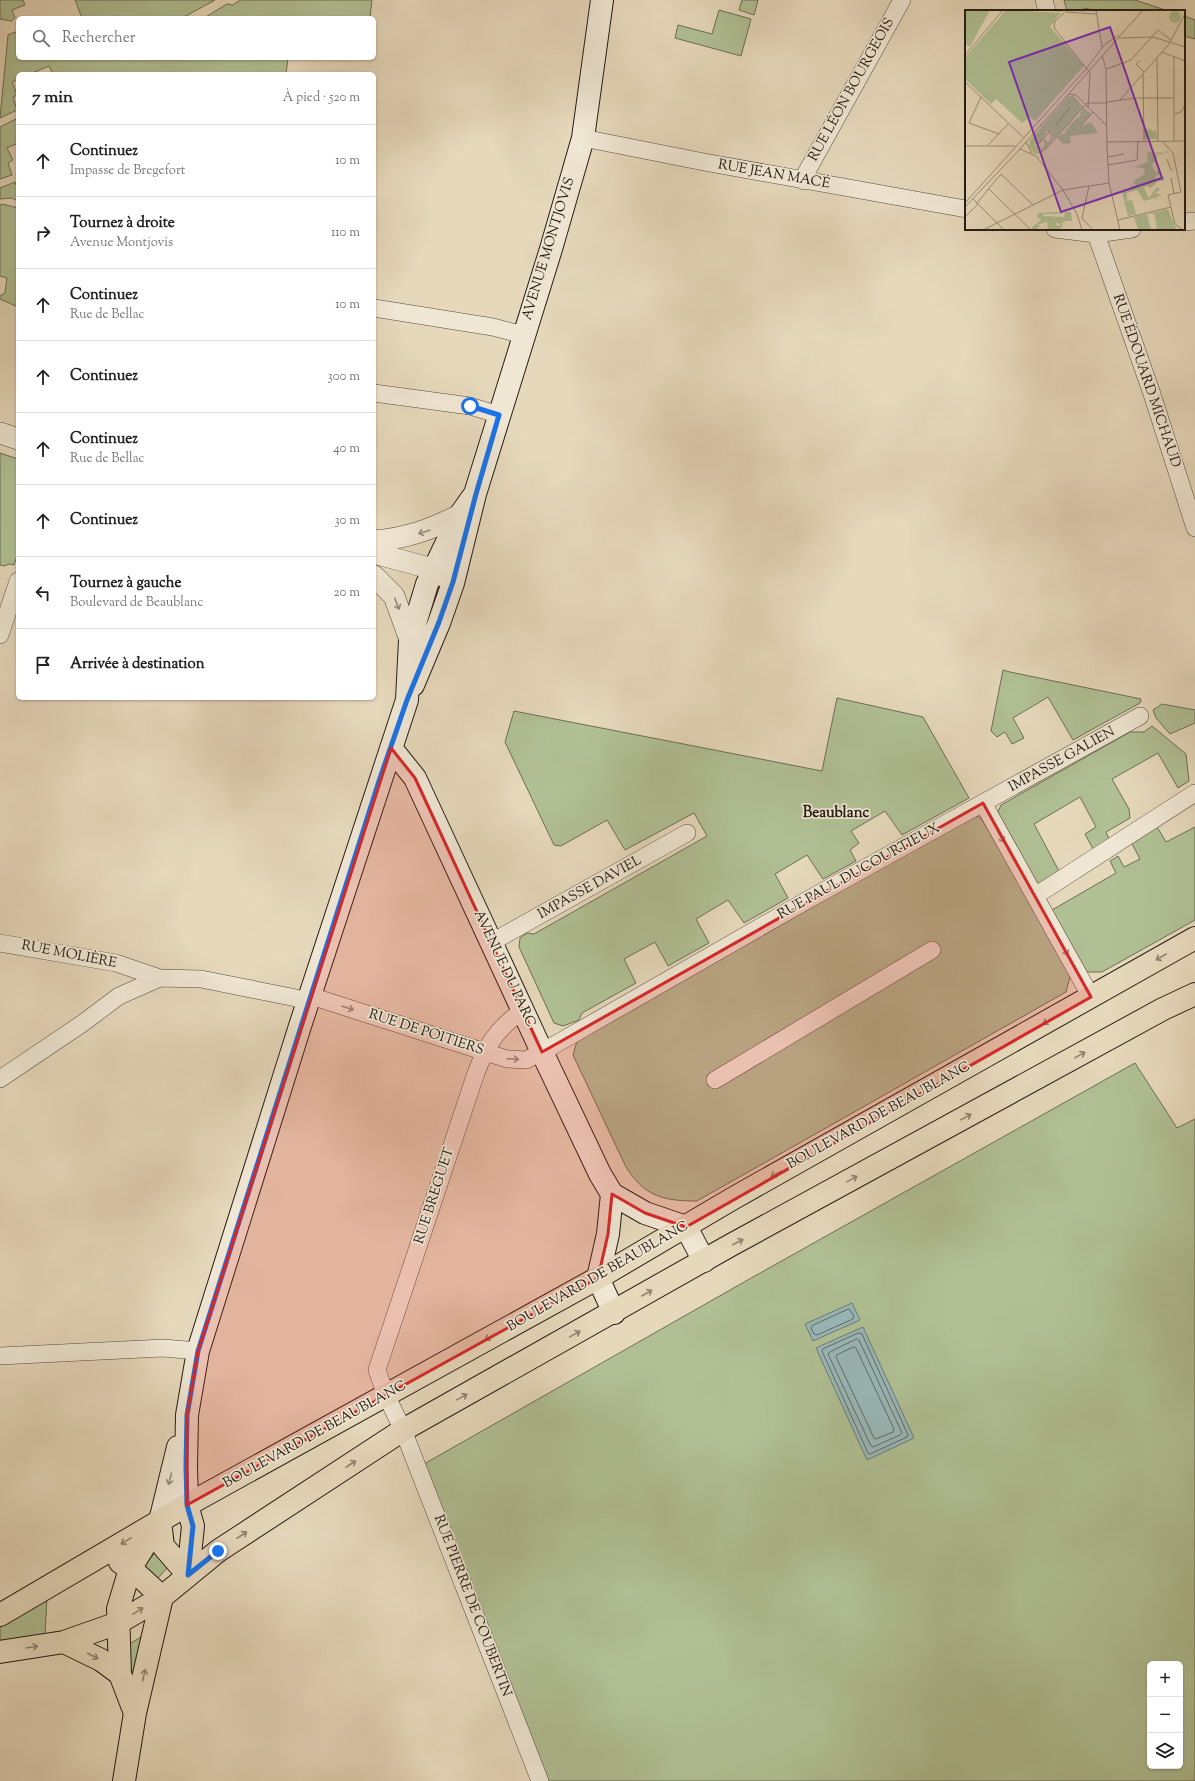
<!DOCTYPE html>
<html lang="fr">
<head>
<meta charset="utf-8">
<style>
  body { margin:0; font-family:"Sorts Mill Goudy",serif; background:#f2f2f2; color:#222 }
  .controls { position:absolute; right:12px; bottom:12px; display:grid; overflow:hidden; border-radius:6px; box-shadow:0 1px 3px #0004 }
  .controls button { width:36px; height:36px; display:grid; place-items:center; padding:0; border:0; border-bottom:1px solid #e0e0e0; background:#fff; color:#222; font:20px sans-serif }
  .stop { position:absolute; width:12px; height:12px; margin:-9px; border:3px solid #1a73e8; border-radius:50%; background:#fff }
  .stop.end { background:#1a73e8; border-color:#fff; box-shadow:0 1px 4px #0008 }
  .list { margin:0; padding:0; list-style:none }
  h2 { display:flex; justify-content:space-between; align-items:center; height:52px; margin:0; padding:0 16px; font-size:17px }
  h2 small { font-size:13px; font-weight:400; color:#767676 }
  .list li { display:grid; grid-template-columns:26px 1fr auto; gap:12px; align-items:center; box-sizing:border-box; height:72px; padding:0 16px; border-top:1px solid #e0e0e0 }
  .list b { display:block; font-size:15px; white-space:nowrap }
  .list p { margin:0; font-size:13px; white-space:nowrap; color:#767676 }
  .list em { font-size:13px; font-style:normal; color:#767676 }
  .icon { flex:none; width:22px; height:22px; fill:none; stroke:currentColor; stroke-width:2; stroke-linecap:round; stroke-linejoin:round }
  .map { position:relative; flex:none; width:1195px; height:1781px; overflow:hidden }
  .search { position:absolute; background:#fff; box-shadow:0 1px 3px #0004; left:16px; top:16px; width:360px; height:44px; display:flex; align-items:center; gap:10px; box-sizing:border-box; padding:0 14px; border-radius:6px; color:#767676; font-size:15px }
  .panel { position:absolute; background:#fff; box-shadow:0 1px 3px #0004; left:16px; top:72px; width:360px; height:628px; border-radius:6px }
  .map>svg:first-child { display:block }
  .green { fill:#b0c094; stroke:#6a6e54; fill-rule:evenodd }
  .water { fill:#99b8b8; stroke:#6b7a76 }
  .lines { fill:none; stroke-linecap:round; stroke-linejoin:round }
  .shore { stroke:#5f6a66; stroke-width:1 }
  .minor-casing { stroke:#554b3d; stroke-width:18 }
  .tertiary-casing { stroke:#554b3d; stroke-width:22 }
  .secondary-casing { stroke:#251c13; stroke-width:24 }
  .primary-casing { stroke:#251c13; stroke-width:24 }
  .minor { stroke:#efe6d3; stroke-width:17 }
  .tertiary { stroke:#efe6d3; stroke-width:21 }
  .secondary { stroke:#efe6d3; stroke-width:22 }
  .primary { stroke:#e6d8bb; stroke-width:22 }
  .oneway { stroke:#948b7d }
  .oneway2 { stroke:#8f836f }
  .route { stroke:#1a73e8; stroke-width:5 }
  .marked { fill:#d62828; fill-opacity:0.2; stroke:#d62828; stroke-width:3; stroke-linejoin:round }
  .labels { text-anchor:middle; dominant-baseline:central; stroke-width:3.5; stroke-linejoin:round; paint-order:stroke }
  .street-label { font-size:14px; fill:#251c13; stroke:#efe6d3 }
  .neighbourhood-label { font-size:15px; font-weight:bold; fill:#251c13; stroke:#efe6d3 }
  .inset-road { fill:none; stroke:#998d78; stroke-width:1 }
  .view { fill:#7b2cbf; fill-opacity:0.15; stroke:#7b2cbf; stroke-width:2 }
  .inset-edge { fill:none; stroke:#251c13; stroke-width:2 }
</style>
</head>
<body>
<div class="map">
<svg width="1195" height="1781" viewBox="0 0 1195 1781">
  <rect width="100%" height="100%" fill="#e6d8bb"/>
  <filter id="stains"><feTurbulence type="fractalNoise" baseFrequency=".005" numOctaves="4"/><feColorMatrix values="0 0 0 0 .2 0 0 0 0 .09 0 0 0 0 .02 0 0 0 .5 -.17"/></filter>
  <radialGradient id="worn" r=".72"><stop offset=".6" stop-color="#630" stop-opacity="0"/><stop offset="1" stop-color="#630" stop-opacity=".3"/></radialGradient>
  <!-- green -->
  <path class="green" d="M0,0H23L25,5L12,10L15,18L11,21L0,19Z
    M75,0H215L182,18H82Z
    M240,0H372L370,18H204L227,4L233,5Z
    M742,0H758L754,15L739,10Z
    M1064,0H1135L1168,11H1098L1084,8L1083,11H1067Z
    M719,10L751,19L741,56L675,38L678,25L712,34Z
    M1184,16L1195,20V39L1184,36Z
    M18,31V58H288L286,74H53L49,66L30,74H18V79L12,82L17,95L13,97L17,110L0,118L8,35Z
    M18,118V143L7,148L13,160L8,163L12,175L0,179V127Z
    M15,182L16,185H18V201L12,198L0,199V188Z
    M2,204L18,208V307L0,299V296L5,293L7,278L0,276V205Z
    M0,453L18,459V553L14,565L9,564L4,566L0,565Z
    M1003,670L1010,672L1141,699L1140,703L1073,740L1048,697L1013,718L1024,738L1012,744L1005,732L997,737L991,731Z
    M837,698L923,717L969,798L902,835L885,811L851,831L859,843L850,850L856,861L823,879L807,855L775,874L788,898L744,923L728,900L696,919L709,943L668,966L655,942L624,959L636,983L582,1013L579,1020L563,1026L554,1023L519,947L520,938L527,933L534,934L707,836L694,813L625,850L607,820L561,846L554,845L505,742L514,711L822,771Z
    M1162,704L1195,710V723L1170,734L1156,718L1153,710Z
    M1152,726L1186,754L1189,781L1178,788L1158,753L1112,779L1129,809L1130,818L1106,832L1110,841L1094,851L1085,834L1096,827L1080,797L1034,824L1059,871L1038,884L1002,820L998,812L1001,805L1130,732H1144Z
    M974,815L981,818L1071,973L1066,992L697,1201C664,1201 645,1197 626,1167L573,1055L577,1041Z
    M1153,820L1166,842L1195,827V920L1102,972H1087L1052,910L1116,873L1110,861L1118,856L1124,867L1140,859L1128,836Z
    M1135,1063L1177,1128L1195,1119V1781H548L424,1464L753,1277ZM1150,1664H1180V1766H1150Z
    M158,1549L170,1565L156,1580L144,1566Z
    M47,1598L45,1634L0,1643V1625Z
    M141,1637L134,1685L132,1686L126,1646Z"/>
  <!-- water -->
  <path class="water" d="M852,1303L860,1320L813,1341L805,1324Z
    M863,1327L914,1438L867,1460L816,1348Z"/>
  <g class="lines">
    <!-- shore -->
    <path class="shore" d="M849,1309L854,1316L853,1319L817,1335L814,1334L811,1328L812,1326Z
      M859,1333L862,1334L908,1435L907,1437L870,1454L868,1453L822,1351L823,1349Z
      M857,1339L859,1340L902,1433L900,1435L873,1447L871,1446L828,1354L830,1352Z
      M854,1347L856,1348L894,1429L893,1432L876,1439L874,1438L836,1357L837,1355Z"/>
    <defs>
      <path id="minor" d="M1044,0L1047,11
        M583,138L704,162L966,209
        M804,181L806,173L902,0
        M1184,222L1195,221
        M1055,229L1096,234L1132,229
        M1096,229V234L1152,394L1195,528
        M374,308L493,327L523,335
        M374,393L470,406L499,415
        M0,635L18,581
        M983,803L1091,997
        M1035,896L1195,793
        M492,942L687,833
        M0,943L116,963L160,978
        M311,996L507,1059L526,1060L542,1052L811,898L1140,716
        M524,1010C498,1027 487,1044 476,1073L377,1370L386,1395L403,1430L540,1781
        M0,1079L83,1023L119,996L160,978L201,979L291,997L309,1001
        M715,1080L932,950
        M0,1356L163,1348L198,1351"/>
      <path id="tertiary" d="M0,433L18,439
        M374,541C408,538 429,530 460,515
        M374,553L433,569L448,579
        M374,576L394,596L410,640"/>
      <path id="secondary" d="M413,685L439,623L453,583L475,494L551,249L583,138L602,0
        M391,748L415,778L542,1052L600,1174L612,1194L645,1213L686,1227L704,1261
        M612,1194L608,1234L598,1278L614,1313
        M187,1505L186,1466L187,1415L198,1351L300,1026L407,700L410,640L427,584L460,515L475,494
        M160,1521L178,1447"/>
      <path id="primary" d="M187,1505L193,1526L188,1575
        M160,1521L163,1546L188,1575
        M120,1562L138,1575L162,1597
        M0,1615L187,1505L598,1278L732,1199L1195,938
        M64,1642L101,1660L120,1674
        M0,1652L64,1642L118,1623L162,1597L218,1551L403,1430L731,1245L1163,1009L1195,994
        M135,1713L120,1674L118,1609L130,1569L158,1524
        M124,1781L135,1713L162,1597"/>
    </defs>
    <!-- minor casing -->
    <use href="#minor" class="minor-casing"/>
    <!-- tertiary casing -->
    <use href="#tertiary" class="tertiary-casing"/>
    <!-- secondary casing -->
    <use href="#secondary" class="secondary-casing"/>
    <!-- primary casing -->
    <use href="#primary" class="primary-casing"/>
    <!-- minor -->
    <use href="#minor" class="minor"/>
    <!-- tertiary -->
    <use href="#tertiary" class="tertiary"/>
    <!-- secondary -->
    <use href="#secondary" class="secondary"/>
    <!-- primary -->
    <use href="#primary" class="primary"/>
  </g>
  <!-- one-way arrows -->
  <defs><path id="oneway-shaft" d="M-6 0H5M1.5-3L5.5 0L1.5 3" fill="none" stroke-width="1.6" stroke-linecap="round" stroke-linejoin="round"/></defs>
  <g class="oneway">
    <use href="#oneway-shaft" transform="translate(424 532) rotate(163)"/>
    <use href="#oneway-shaft" transform="translate(397 604) rotate(70)"/>
    <use href="#oneway-shaft" transform="translate(1001 837) rotate(60)"/>
    <use href="#oneway-shaft" transform="translate(1065 950) rotate(61)"/>
    <use href="#oneway-shaft" transform="translate(348 1008) rotate(18)"/>
    <use href="#oneway-shaft" transform="translate(513 1059) rotate(3)"/>
    <use href="#oneway-shaft" transform="translate(170 1479) rotate(104)"/>
  </g>
  <g class="oneway2">
    <use href="#oneway-shaft" transform="translate(1161 957) rotate(150)"/>
    <use href="#oneway-shaft" transform="translate(1048 1021) rotate(151)"/>
    <use href="#oneway-shaft" transform="translate(1080 1055) rotate(-29)"/>
    <use href="#oneway-shaft" transform="translate(966 1117) rotate(-29)"/>
    <use href="#oneway-shaft" transform="translate(776 1174) rotate(151)"/>
    <use href="#oneway-shaft" transform="translate(852 1179) rotate(-29)"/>
    <use href="#oneway-shaft" transform="translate(738 1242) rotate(-27)"/>
    <use href="#oneway-shaft" transform="translate(647 1293) rotate(-30)"/>
    <use href="#oneway-shaft" transform="translate(575 1334) rotate(-29)"/>
    <use href="#oneway-shaft" transform="translate(490 1337) rotate(151)"/>
    <use href="#oneway-shaft" transform="translate(462 1397) rotate(-29)"/>
    <use href="#oneway-shaft" transform="translate(351 1464) rotate(-33)"/>
    <use href="#oneway-shaft" transform="translate(242 1535) rotate(-33)"/>
    <use href="#oneway-shaft" transform="translate(126 1541) rotate(149)"/>
    <use href="#oneway-shaft" transform="translate(138 1611) rotate(-31)"/>
    <use href="#oneway-shaft" transform="translate(32 1647) rotate(-9)"/>
    <use href="#oneway-shaft" transform="translate(93 1656) rotate(27)"/>
    <use href="#oneway-shaft" transform="translate(144 1675) rotate(-77)"/>
  </g>
  <g class="lines">
    <!-- route -->
    <path class="route" d="M218,1551L188,1575L193,1526L187,1505L186,1466L187,1415L198,1351L379,781L407,700L439,622L453,582L476,494L499,415L470,406"/>
  </g>
  <!-- marked area -->
  <path class="marked" d="M391,748L415,778L542,1052L983,803L1091,997L686,1227L645,1213L612,1194L608,1234L598,1278L187,1505V1415L198,1351Z"/>
  <g class="labels">
    <!-- street labels -->
    <g class="street-label">
      <text transform="translate(852 90) rotate(-61)">RUE LÉON BOURGEOIS</text>
      <text transform="translate(774 175) rotate(10)">RUE JEAN MACÉ</text>
      <text transform="translate(549 249) rotate(-73)">AVENUE MONTJOVIS</text>
      <text transform="translate(1146 381) rotate(71)">RUE ÉDOUARD MICHAUD</text>
      <text transform="translate(1062 760) rotate(-29)">IMPASSE GALIEN</text>
      <text transform="translate(859 872) rotate(-29)">RUE PAUL DUCOURTIEUX</text>
      <text transform="translate(590 888) rotate(-29)">IMPASSE DAVIEL</text>
      <text transform="translate(69 955) rotate(11)">RUE MOLIÈRE</text>
      <text transform="translate(504 969) rotate(65)">AVENUE DU PARC</text>
      <text transform="translate(426 1033) rotate(18)">RUE DE POITIERS</text>
      <text transform="translate(879 1116) rotate(-29)">BOULEVARD DE BEAUBLANC</text>
      <text transform="translate(435 1196) rotate(-72)">RUE BREGUET</text>
      <text transform="translate(598 1277) rotate(-30)">BOULEVARD DE BEAUBLANC</text>
      <text transform="translate(315 1435) rotate(-29)">BOULEVARD DE BEAUBLANC</text>
      <text transform="translate(472 1606) rotate(69)">RUE PIERRE DE COUBERTIN</text>
    </g>
    <!-- neighbourhood labels -->
    <g class="neighbourhood-label">
      <text x="836" y="813">Beaublanc</text>
    </g>
  </g>
  <!-- overview -->
  <g transform="translate(965 10)">
    <rect width="220" height="220" fill="#e6d8bb"/>
    <path d="M0,0H25L5,37L0,34ZM41,0L95,3L85,17L119,56L70,111L65,107L57,113L31,89L26,94L0,69V47ZM204 7a6 6 0 1 1 12 0a6 6 0 1 1-12 0ZM103,86H109L118,97L91,127L78,115ZM119,98L126,104L113,118L126,112L133,123L105,126L106,133L98,134L92,128L97,123L99,125L102,117L104,119V115L116,105L115,103ZM77,117L82,121L76,132L70,134L73,138L72,141L77,140L75,135L77,138L80,134L78,131L80,128L83,132L86,128L84,123L89,128L78,142L70,144L64,136L65,130ZM186,119L189,122L191,119L192,129H179V120ZM201,141L204,142L195,145L188,143L192,145V151L186,154L191,163L194,158L195,165H191L190,169L193,171L199,166V171H193L186,178L181,176L179,178L184,188L192,177L195,179L190,183L197,185L191,187L192,191L190,188L179,191L172,180L162,183V191L167,190L171,204L163,206L157,182L166,180L165,177L171,175L168,172L171,169L180,164L179,158L169,157L183,152L182,142L200,143ZM203,199L211,219L188,220L192,218L190,208L189,204H183ZM92,202H99L91,204H78V206L99,207L100,202H106L107,211H100L94,214L91,212V215L94,216L97,213H98L95,220H83L82,210L80,213L73,214L75,216L71,220L66,218L76,210L72,207L73,203ZM182,204L186,220H173L169,207Z" fill="#b0c094"/>
    <path class="inset-road" d="M80,0L96,1M131,0L137,37M100,2L131,4M99,3L90,11L89,18L125,63L123,98M154,28L188,27L220,37M197,42L220,51M0,45L38,0M137,45L141,59L142,140M192,49L193,131M175,51L171,54L179,62M141,59L166,50L193,20L206,30M178,64L179,131M0,72L58,127M103,84L111,85L142,116M16,87L4,113L34,124M155,90L204,34L220,4M142,92L171,88H209M209,104L216,102L220,95M76,115L91,128M91,115L105,97M115,117L128,102M197,131L208,143L216,182L203,185L210,214L218,220M209,131V47M61,132L67,143M142,132L220,131M23,135L44,113M0,136H50M72,136L84,122M142,138L144,173L155,220M55,139L71,146L98,180L112,204L117,220M80,140L122,93H142M143,147L159,144M202,149L206,160H208M143,155L172,150L173,131M206,168L209,184M24,179L66,220M8,189L39,220M0,193L121,59L140,34L154,25M12,193L36,164L68,195M0,197L54,140L178,0M0,207L13,194M117,208L124,176M117,208L128,220M153,210L206,197M18,220L98,180L144,173"/>
    <path class="view" d="M145,17L197,168L96,202L44,52Z"/>
    <rect width="220" height="220" class="inset-edge"/>
  </g>
  <rect width="100%" height="100%" filter="url(#stains)"/>
  <rect width="100%" height="100%" fill="url(#worn)"/>
</svg>
<div class="controls">
<button>+</button>
<button>−</button>
<button><svg class="icon" aria-label="layers" viewBox="0 0 24 24"><path d="M12 4l9 5-9 5-9-5zM3 14l9 5 9-5"/></svg></button>
</div>
<div class="stop" style="left:470px;top:406px"></div>
<div class="stop end" style="left:218px;top:1551px"></div>
<div class="search"><svg class="icon" aria-label="search" viewBox="0 0 24 24"><circle cx="10" cy="10" r="6"/><path d="M15 15l6 6"/></svg>Rechercher</div>
<section class="panel">
<h2>7 min<small>À pied · 520 m</small></h2>
<ul class="list">
<li><svg class="icon" aria-label="ahead" viewBox="0 0 24 24"><path d="M12 20V5M6 11l6-6 6 6"/></svg><div><b>Continuez</b><p>Impasse de Bregefort</p></div><em>10 m</em></li>
<li><svg class="icon" aria-label="right" viewBox="0 0 24 24"><path d="M7 20v-9h11M14 6l5 5-5 5"/></svg><div><b>Tournez à droite</b><p>Avenue Montjovis</p></div><em>110 m</em></li>
<li><svg class="icon" aria-label="ahead" viewBox="0 0 24 24"><path d="M12 20V5M6 11l6-6 6 6"/></svg><div><b>Continuez</b><p>Rue de Bellac</p></div><em>10 m</em></li>
<li><svg class="icon" aria-label="ahead" viewBox="0 0 24 24"><path d="M12 20V5M6 11l6-6 6 6"/></svg><div><b>Continuez</b></div><em>300 m</em></li>
<li><svg class="icon" aria-label="ahead" viewBox="0 0 24 24"><path d="M12 20V5M6 11l6-6 6 6"/></svg><div><b>Continuez</b><p>Rue de Bellac</p></div><em>40 m</em></li>
<li><svg class="icon" aria-label="ahead" viewBox="0 0 24 24"><path d="M12 20V5M6 11l6-6 6 6"/></svg><div><b>Continuez</b></div><em>30 m</em></li>
<li><svg class="icon" aria-label="left" viewBox="0 0 24 24"><path d="M17 20v-9H6M10 6l-5 5 5 5"/></svg><div><b>Tournez à gauche</b><p>Boulevard de Beaublanc</p></div><em>20 m</em></li>
<li><svg class="icon" aria-label="arrive" viewBox="0 0 24 24"><path d="M6 21V4h12l-3 4 3 4H6"/></svg><div><b>Arrivée à destination</b></div></li>
</ul>
</section>
</div>
</body>
</html>
